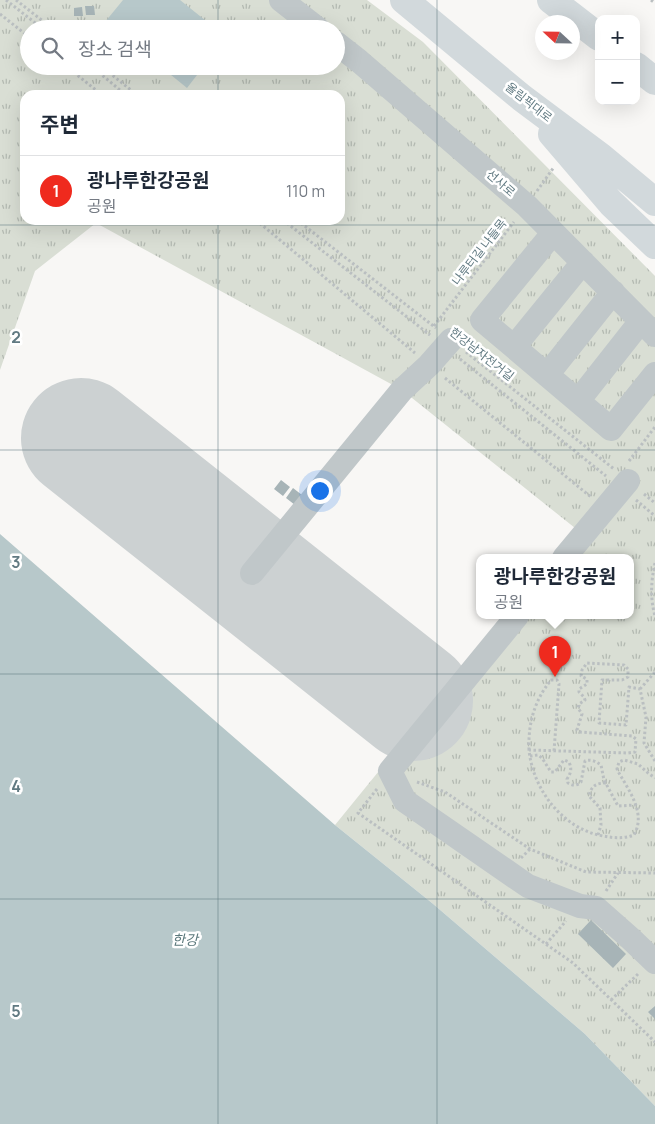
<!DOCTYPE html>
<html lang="ko">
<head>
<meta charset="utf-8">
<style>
  body { margin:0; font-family:Manrope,"Noto Sans KR",sans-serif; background:#f6f6f7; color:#1f2937 }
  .controls { position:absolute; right:15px; top:15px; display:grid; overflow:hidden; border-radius:10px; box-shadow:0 5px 20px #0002 }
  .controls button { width:45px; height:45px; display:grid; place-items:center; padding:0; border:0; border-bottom:1px solid #e0e1e3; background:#fff; color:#1f2937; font:25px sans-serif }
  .compass { position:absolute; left:535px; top:15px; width:45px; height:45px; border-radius:50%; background:#fff; box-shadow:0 5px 20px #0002; rotate:292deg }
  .you { position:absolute; left:319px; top:490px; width:18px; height:18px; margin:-12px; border:4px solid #fff; border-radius:50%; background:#1a73e8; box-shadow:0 0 0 8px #1a73e833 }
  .badge { display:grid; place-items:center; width:32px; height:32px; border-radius:50%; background:#ef2a1e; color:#fff; font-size:16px; font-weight:700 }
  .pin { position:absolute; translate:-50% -41px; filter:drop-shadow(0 1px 2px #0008) }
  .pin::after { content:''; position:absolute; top:26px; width:18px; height:15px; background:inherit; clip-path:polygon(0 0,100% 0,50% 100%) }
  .popup { position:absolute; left:476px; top:554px; width:158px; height:65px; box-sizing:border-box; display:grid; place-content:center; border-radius:10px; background:#fff; filter:drop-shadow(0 1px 4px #0005); font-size:16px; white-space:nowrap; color:#747a83 }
  .popup b { font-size:19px; color:#1f2937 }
  .popup::after { content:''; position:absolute; left:50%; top:100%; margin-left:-10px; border:10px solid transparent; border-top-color:#fff }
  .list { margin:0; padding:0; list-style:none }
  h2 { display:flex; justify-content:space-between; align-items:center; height:65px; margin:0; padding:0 20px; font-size:21px }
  h2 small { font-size:16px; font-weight:400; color:#747a83 }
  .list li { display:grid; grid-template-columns:32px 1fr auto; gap:15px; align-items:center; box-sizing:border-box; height:70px; padding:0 20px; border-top:1px solid #e0e1e3 }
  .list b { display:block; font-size:19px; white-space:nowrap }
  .list p { margin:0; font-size:16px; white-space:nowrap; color:#747a83 }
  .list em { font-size:16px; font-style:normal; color:#747a83 }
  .icon { flex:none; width:28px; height:28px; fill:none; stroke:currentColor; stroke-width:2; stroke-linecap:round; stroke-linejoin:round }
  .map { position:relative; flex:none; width:655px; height:1124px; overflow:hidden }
  .search { position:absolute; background:#fff; box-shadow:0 5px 20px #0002; left:20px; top:20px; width:325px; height:55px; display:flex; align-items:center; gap:12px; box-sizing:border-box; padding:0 18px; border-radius:28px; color:#747a83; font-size:19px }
  .panel { position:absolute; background:#fff; box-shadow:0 5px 20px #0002; left:20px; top:90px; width:325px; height:135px; border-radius:15px }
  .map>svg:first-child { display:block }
  .park { fill:url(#park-tufts); fill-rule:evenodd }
  .water { fill:#b7c8ca }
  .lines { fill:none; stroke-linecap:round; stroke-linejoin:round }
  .runway { stroke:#ccd1d2; stroke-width:120 }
  .building { fill:#a7b4b7 }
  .path { stroke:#babfc1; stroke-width:3; stroke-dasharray:2.5 2.5; stroke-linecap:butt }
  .minor { stroke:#c0c7c9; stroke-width:24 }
  .highway { stroke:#d2d9dc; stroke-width:28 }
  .grid { fill:none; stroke:#617a82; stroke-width:1; stroke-opacity:0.55 }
  .labels { text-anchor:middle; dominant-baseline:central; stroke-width:5; stroke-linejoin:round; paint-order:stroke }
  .street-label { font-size:12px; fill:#617a82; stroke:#fff }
  .water-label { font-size:14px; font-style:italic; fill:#5c797c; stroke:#fff }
  .grid-label { font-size:16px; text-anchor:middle; font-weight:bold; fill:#617a82; stroke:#fff; stroke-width:5; stroke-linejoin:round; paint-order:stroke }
</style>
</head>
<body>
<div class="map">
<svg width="655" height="1124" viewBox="0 0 655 1124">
  <defs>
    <pattern id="park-tufts" width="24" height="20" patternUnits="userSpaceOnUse" patternTransform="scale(1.25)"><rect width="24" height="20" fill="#d9ded4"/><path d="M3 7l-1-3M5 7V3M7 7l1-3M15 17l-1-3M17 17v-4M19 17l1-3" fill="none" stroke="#b3b9b1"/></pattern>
  </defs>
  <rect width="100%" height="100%" fill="#f8f7f5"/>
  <!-- park -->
  <path class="park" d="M0,0H367L423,42L655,276V1106L585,1034L432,903L335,825L505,616H630V558H552L575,528L402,390L96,223L35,271L0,370ZM29,29H336V66H29ZM25,95H340V220H25Z"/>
  <!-- water -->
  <path class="water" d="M123,0H180L216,29H113L105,22Z
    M160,66H204L187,88Z
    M0,534L335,825L432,903L585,1034L655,1106V1124H0Z"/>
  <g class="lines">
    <!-- runway -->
    <path class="runway" d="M81,438L413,701"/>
  </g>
  <!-- building -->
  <path class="building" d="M85,6H94L95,15H86Z
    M82,7L83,16H74V8Z
    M281,480L290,487L283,496L274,489Z
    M293,488L302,495L295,505L286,498Z
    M591,920L626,954L613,968L578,934Z
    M655,1006V1019L648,1012Z"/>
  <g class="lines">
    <!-- path -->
    <path class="path" d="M6,0L43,29
      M16,0L53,29
      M651,0L655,3
      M0,14L29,37
      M66,66L102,95
      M91,66L126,95
      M101,66L137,95
      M537,191L554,167
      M256,220L415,353
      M283,220L430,335
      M297,220L436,328
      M434,326L514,222
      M466,352L614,469
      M460,359L606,476
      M445,378L591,497
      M629,461L655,427
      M644,494L655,503
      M636,500L655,516
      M655,563C651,581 650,598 655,616
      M640,689L655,672
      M529,750C528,724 534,701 551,680H557L559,684L554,751
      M530,756L538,755L542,758L551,772H555L564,760L569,762C572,769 571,773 567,779L568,783C573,786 577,786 581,782L585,761C591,759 595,761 601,765L604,780L618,806L635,805
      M655,761L644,743L646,717L640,689L629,687L626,725L599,723L602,680H622L628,677V669L624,665L587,663L582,670L581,676L587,679V684L579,689V692L584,697L585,700L579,704L578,708L582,714L577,730L580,732L632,736L636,739L635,752L628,753L529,750C533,790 563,829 603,836C614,838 623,839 634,835C646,814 630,792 619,773L617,769L619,762L624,760L638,764L648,773L655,778
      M417,782L445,792L530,849L586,872L655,873
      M377,789L358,813L573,963L655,1042
      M598,835L601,825L600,808L589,796C591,786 596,783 606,783
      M521,858L530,849
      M606,891L618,873
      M546,944L566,921
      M611,1000L638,974"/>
    <!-- minor -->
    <path class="minor" d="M281,0L318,29
      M336,43L359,61L527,206L655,335
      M553,233L482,320L611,429L655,374
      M514,347L583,262
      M547,375L613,292
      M578,401L641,321
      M564,558L628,481
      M252,573L402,390L429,365L451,340
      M517,616L390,771L405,801L528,886L580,906L596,908L630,938L655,962"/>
    <!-- highway -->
    <path class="highway" d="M404,0L522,98L601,157L655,202
      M551,0L599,37
      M636,66L655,81
      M552,134L611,203L655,245"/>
  </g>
  <!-- grid -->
  <path class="grid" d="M218,0V29M437,0V1124M218,66V95M218,220V1124M0,225H655M0,450H655M0,674H655M0,899H655"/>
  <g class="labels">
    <!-- street labels -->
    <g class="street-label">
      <text transform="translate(529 102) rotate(38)">올림픽대로</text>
      <text transform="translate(501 183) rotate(41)">선사로</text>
      <text transform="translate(479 252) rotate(-52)">나루터길 나들목</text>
      <text transform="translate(482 354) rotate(38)">한강남자전거길</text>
    </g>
    <!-- water labels -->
    <g class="water-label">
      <text x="185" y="939">한강</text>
    </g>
  </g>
  <g class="grid-label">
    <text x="16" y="343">2</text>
    <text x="16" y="568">3</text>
    <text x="16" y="792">4</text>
    <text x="16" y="1017">5</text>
  </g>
</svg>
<div class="controls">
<button>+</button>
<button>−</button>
</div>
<svg class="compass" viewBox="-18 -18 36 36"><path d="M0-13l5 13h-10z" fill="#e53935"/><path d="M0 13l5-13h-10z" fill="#747a83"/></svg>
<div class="you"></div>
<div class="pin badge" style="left:555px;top:677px">1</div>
<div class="popup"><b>광나루한강공원</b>공원</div>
<div class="search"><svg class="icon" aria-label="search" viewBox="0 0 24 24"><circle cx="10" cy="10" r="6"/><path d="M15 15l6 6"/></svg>장소 검색</div>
<section class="panel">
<h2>주변<small></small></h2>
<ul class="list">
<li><span class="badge">1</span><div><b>광나루한강공원</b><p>공원</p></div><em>110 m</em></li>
</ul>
</section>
</div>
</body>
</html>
